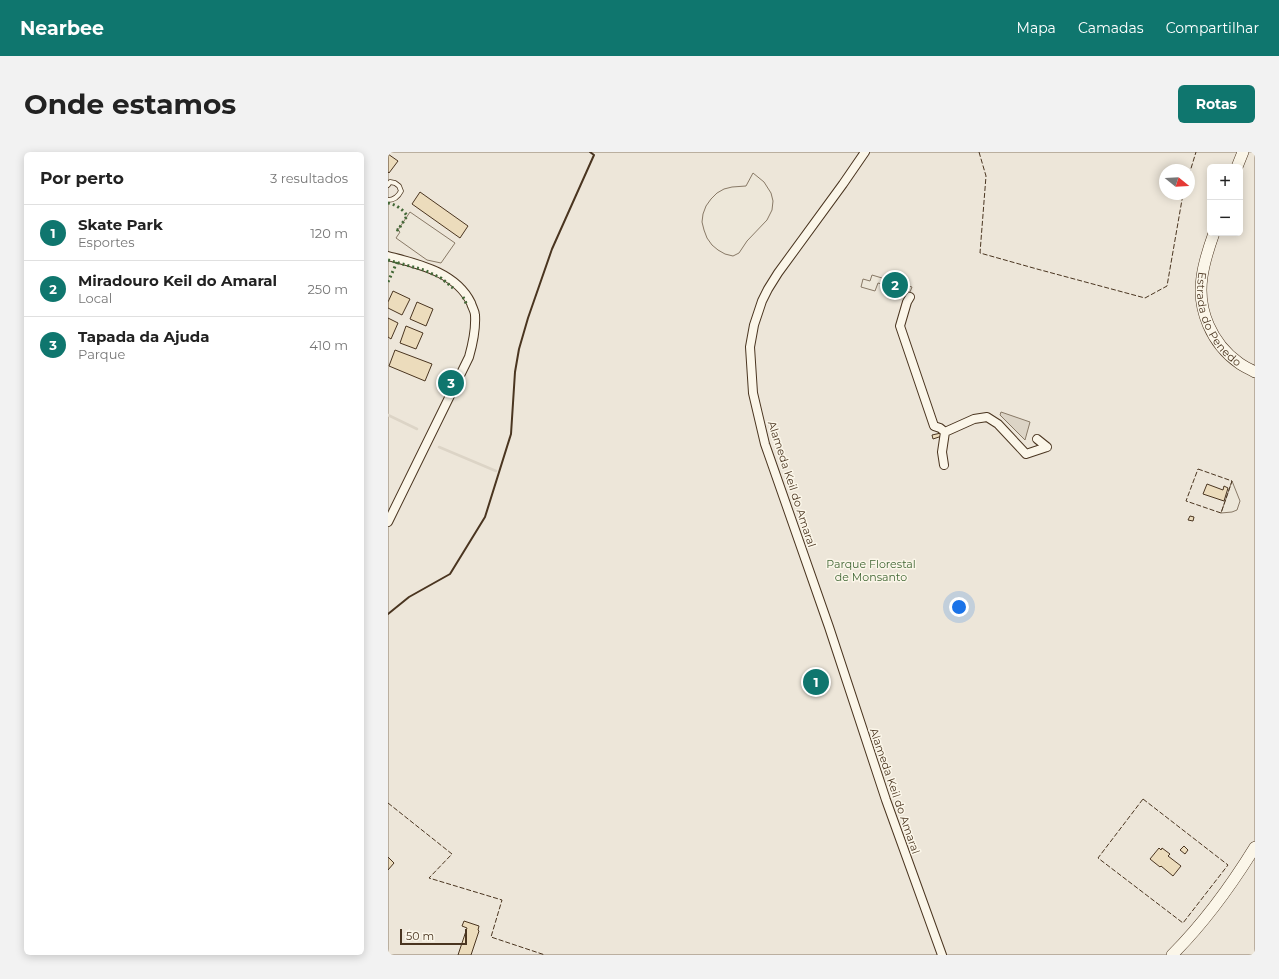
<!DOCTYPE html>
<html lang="pt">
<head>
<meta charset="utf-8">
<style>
  body { margin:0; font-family:Montserrat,sans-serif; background:#f2f2f2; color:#222 }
  .controls { position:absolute; right:12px; top:12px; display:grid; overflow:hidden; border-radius:6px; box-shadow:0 2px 10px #0003 }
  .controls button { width:36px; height:36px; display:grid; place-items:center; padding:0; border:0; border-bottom:1px solid #e0e0e0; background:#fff; color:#222; font:20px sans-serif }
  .compass { position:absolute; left:771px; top:12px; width:36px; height:36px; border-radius:50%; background:#fff; box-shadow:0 2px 10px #0003; rotate:108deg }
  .scale { position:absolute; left:12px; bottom:10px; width:67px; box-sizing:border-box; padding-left:4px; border:2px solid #4a3520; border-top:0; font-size:11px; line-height:14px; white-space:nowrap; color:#4a3520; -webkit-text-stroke:3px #fbf6e9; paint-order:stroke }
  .you { position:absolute; left:571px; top:455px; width:14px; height:14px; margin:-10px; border:3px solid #fff; border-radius:50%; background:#1a73e8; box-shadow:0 0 0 6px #1a73e833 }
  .badge { display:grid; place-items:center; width:26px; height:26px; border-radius:50%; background:#0f766e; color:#fff; font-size:13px; font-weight:700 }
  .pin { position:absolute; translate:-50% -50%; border:2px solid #fff; box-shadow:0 1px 4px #0006 }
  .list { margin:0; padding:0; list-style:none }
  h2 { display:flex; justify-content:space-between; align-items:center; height:52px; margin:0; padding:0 16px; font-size:17px }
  h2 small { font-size:13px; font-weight:400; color:#767676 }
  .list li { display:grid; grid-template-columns:26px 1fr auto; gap:12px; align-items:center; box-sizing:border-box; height:56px; padding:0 16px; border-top:1px solid #e0e0e0 }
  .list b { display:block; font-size:15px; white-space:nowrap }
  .list p { margin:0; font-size:13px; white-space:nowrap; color:#767676 }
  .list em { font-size:13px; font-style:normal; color:#767676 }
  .map { position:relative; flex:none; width:867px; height:803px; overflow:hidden; border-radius:6px }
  header { display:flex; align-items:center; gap:24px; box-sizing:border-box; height:56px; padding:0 20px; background:#0f766e; color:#fff }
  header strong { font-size:19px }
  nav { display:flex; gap:22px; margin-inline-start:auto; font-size:14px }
  .intro { display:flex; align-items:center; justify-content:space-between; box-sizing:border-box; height:96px; padding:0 24px }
  h1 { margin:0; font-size:28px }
  .button { padding:10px 18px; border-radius:6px; background:#0f766e; color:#fff; font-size:14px; font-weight:700 }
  main { display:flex; gap:24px; padding:0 24px }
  aside { flex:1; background:#fff; border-radius:6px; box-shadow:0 2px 10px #0003 }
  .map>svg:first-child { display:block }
  .green { fill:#ede6d9; stroke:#887966; fill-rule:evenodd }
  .parking { fill:#ede7d9; stroke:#887966 }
  .water { fill:#dcd4c6; stroke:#887966 }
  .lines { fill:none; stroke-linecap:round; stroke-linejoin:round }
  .stream { stroke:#dcd4c6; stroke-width:2.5 }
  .building { fill:#ecdcbc; stroke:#4a3520 }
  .lane-casing { stroke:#4a3520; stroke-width:5.5 }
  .street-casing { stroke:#4a3520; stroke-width:10 }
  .secondary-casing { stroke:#4a3520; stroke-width:12 }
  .lane { stroke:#fbf6e9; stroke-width:4 }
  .street { stroke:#fbf6e9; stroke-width:8 }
  .secondary { stroke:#fbf6e9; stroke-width:11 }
  .hedge { stroke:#436837; stroke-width:3; stroke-dasharray:2 3; stroke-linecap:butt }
  .fence { stroke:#4a3520; stroke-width:1; stroke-dasharray:5 2; stroke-linecap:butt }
  .wall { stroke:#4a3520; stroke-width:2 }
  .labels { text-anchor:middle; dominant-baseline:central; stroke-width:3; stroke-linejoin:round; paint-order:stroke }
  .street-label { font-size:11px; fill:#4a3520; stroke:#fbf6e9 }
  .park-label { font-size:11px; fill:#436837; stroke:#fbf6e9 }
</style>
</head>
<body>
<header>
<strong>Nearbee</strong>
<nav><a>Mapa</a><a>Camadas</a><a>Compartilhar</a></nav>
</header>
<div class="intro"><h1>Onde estamos</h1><a class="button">Rotas</a></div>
<main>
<aside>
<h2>Por perto<small>3 resultados</small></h2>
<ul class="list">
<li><span class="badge">1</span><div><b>Skate Park</b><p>Esportes</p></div><em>120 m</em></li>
<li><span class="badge">2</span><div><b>Miradouro Keil do Amaral</b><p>Local</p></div><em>250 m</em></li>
<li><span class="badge">3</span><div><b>Tapada da Ajuda</b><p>Parque</p></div><em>410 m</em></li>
</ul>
</aside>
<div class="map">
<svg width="867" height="803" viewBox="0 0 867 803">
  <rect width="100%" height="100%" fill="#fbf6e9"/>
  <!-- green -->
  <path class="green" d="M0,0H867V803H0ZM822,15H852V81H822ZM777,18H801V42H777Z"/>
  <!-- parking -->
  <path class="parking" d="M365,21L376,30L383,41L385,49L384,58L379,68L359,89L351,101L345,104L337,102L330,98L324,93L319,86L316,78L314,70L315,62L318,54L323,47L329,41L336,37L344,35L358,34Z
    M22,60L67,91L53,111L39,108L8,86L12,80L10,78Z
    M484,123L524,135L522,140L490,131L487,139L473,135L475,127L482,129Z
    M844,329L852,349L849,358L844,360L833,361Z"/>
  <!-- water -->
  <path class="water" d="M613,260L642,270L637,288L612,263Z"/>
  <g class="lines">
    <!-- stream -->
    <path class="stream" d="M0,263L29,277
      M51,295L108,319"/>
  </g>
  <!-- building -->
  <path class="building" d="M0,2L10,9L1,21L0,20Z
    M32,40L80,74L72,86L24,52Z
    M5,139L22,147L14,163L0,156V150Z
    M29,150L45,157L38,174L22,167Z
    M0,166L10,171L3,187L0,185Z
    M18,174L35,181L28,197L12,191Z
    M7,198L44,212L37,229L1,214Z
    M553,281L554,284L545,287L544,283Z
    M819,332L835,338L836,334L840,336L836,349L815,342Z
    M802,364L806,365L805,369L800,368Z
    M796,694L800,698L797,702L792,698Z
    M771,696L773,698L774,696L782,702L780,704L793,714L785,724L773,714L772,715L762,707Z
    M0,705L6,711L0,718Z
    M76,769L91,774L90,778L91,779L83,803H70L79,776L74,774Z"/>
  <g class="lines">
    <defs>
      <path id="lane" d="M0,33L2,30L7,31L11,34L13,39C10,45 6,48 0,48"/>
      <path id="street" d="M477,0L455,32L390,121L380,137L374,149L366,173L362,195L365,241L377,292L441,475L498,648L554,803
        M0,104C30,112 68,120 83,151C84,155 87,159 87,163C88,178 85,191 81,205L0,370
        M522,145L519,150L512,174L546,274L552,276L557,280
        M649,287L659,295
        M556,313L554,300L557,280L586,267L599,265L610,272L638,302L659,295"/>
      <g id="secondary">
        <path d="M849,15L855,0"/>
        <path id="s1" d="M826,81C821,95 816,110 814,125C809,158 824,192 851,211C856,215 862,217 867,220"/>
        <path d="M784,803C816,771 843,734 867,695"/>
      </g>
    </defs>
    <!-- lane casing -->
    <use href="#lane" class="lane-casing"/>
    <!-- street casing -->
    <use href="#street" class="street-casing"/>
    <!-- secondary casing -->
    <use href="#secondary" class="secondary-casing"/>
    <!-- lane -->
    <use href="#lane" class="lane"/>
    <!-- street -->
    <use href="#street" class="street"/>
    <!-- secondary -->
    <use href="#secondary" class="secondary"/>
    <!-- hedge -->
    <path class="hedge" d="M0,51C7,52 16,58 19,64L10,78L7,77
      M0,108L36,118L53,126L65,136
      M0,130L9,110
      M75,145L79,153"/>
    <!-- fence -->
    <path class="fence" d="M591,0L598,24L592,101L649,117L757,146L779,134L795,42
      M801,23L808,0
      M810,317L844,329L833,361L798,349Z
      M755,647L840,713L795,771L710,706Z
      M0,651L64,702L41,726L114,748L103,785L157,803"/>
    <!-- wall -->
    <path class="wall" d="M0,462L21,445L62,422L97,365L123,282L127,220L131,197L140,166L164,97L206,3L202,0"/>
  </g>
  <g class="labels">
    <!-- street labels -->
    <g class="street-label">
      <text stroke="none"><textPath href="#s1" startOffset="93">Estrada do Penedo</textPath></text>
      <text transform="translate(404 332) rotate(72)">Alameda Keil do Amaral</text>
      <text transform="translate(507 639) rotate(71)">Alameda Keil do Amaral</text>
    </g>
    <!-- park labels -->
    <g class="park-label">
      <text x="483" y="412">Parque Florestal<tspan x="483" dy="13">de Monsanto</tspan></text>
    </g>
  </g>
</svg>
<div class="controls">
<button>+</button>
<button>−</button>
</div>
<svg class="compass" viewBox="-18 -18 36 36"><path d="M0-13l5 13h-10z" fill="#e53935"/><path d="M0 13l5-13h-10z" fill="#767676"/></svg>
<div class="scale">50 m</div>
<div class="you"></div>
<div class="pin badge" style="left:428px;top:530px">1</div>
<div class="pin badge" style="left:507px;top:133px">2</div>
<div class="pin badge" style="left:63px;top:231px">3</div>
</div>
</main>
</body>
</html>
